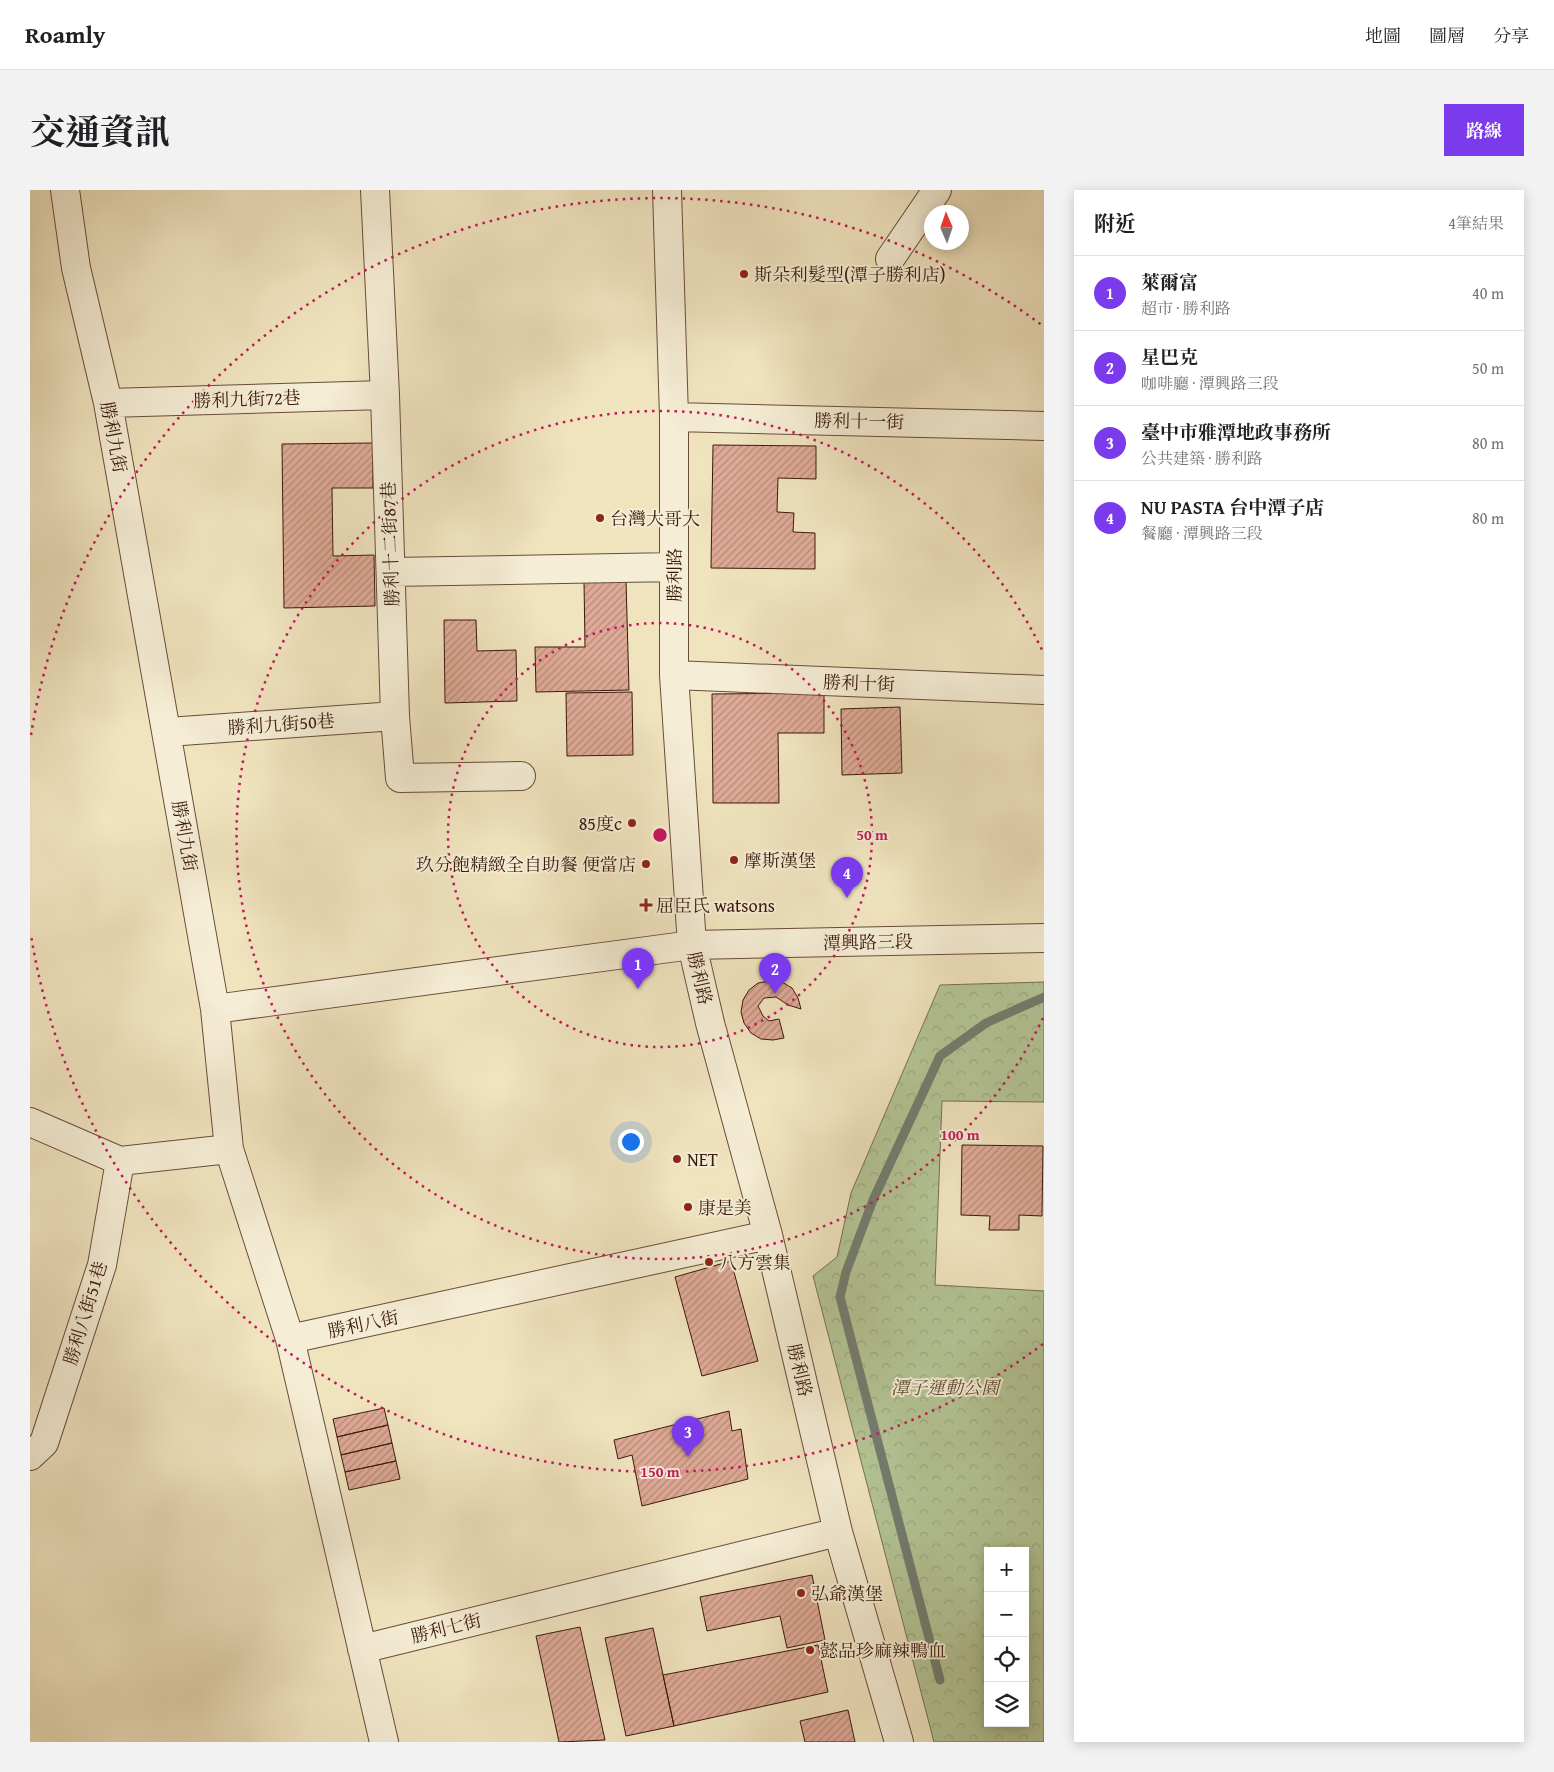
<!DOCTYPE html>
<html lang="zh-TW">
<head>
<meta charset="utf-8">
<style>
  body { margin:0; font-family:"Gentium Book Plus","Noto Serif TC",serif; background:#f2f2f2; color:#202124 }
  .controls { position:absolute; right:15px; bottom:15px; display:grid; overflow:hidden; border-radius:0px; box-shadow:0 2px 12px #0003 }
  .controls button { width:45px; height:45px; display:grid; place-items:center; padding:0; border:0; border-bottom:1px solid #e0e0e0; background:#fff; color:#202124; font:25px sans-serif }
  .compass { position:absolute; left:894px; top:15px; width:45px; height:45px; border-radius:50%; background:#fff; box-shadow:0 2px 12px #0003; rotate:358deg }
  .you { position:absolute; left:600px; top:951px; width:18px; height:18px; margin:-12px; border:4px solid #fff; border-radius:50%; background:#1a73e8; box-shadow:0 0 0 8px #1a73e833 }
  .badge { display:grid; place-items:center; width:32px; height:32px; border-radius:50%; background:#7c3aed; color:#fff; font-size:16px; font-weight:700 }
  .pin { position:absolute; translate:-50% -41px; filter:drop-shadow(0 1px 2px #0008) }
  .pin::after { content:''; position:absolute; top:26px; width:18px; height:15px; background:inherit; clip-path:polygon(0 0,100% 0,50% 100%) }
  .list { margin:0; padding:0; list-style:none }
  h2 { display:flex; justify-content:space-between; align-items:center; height:65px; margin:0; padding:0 20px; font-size:21px }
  h2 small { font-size:16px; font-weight:400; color:#757577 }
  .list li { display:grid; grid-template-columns:32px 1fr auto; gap:15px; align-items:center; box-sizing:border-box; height:75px; padding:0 20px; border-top:1px solid #e0e0e0 }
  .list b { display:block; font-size:19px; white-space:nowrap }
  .list p { margin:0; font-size:16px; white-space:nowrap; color:#757577 }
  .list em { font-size:16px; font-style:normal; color:#757577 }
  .icon { flex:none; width:28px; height:28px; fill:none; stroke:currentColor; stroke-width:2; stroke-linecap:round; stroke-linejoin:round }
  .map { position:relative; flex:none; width:1014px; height:1552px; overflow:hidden; border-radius:0px }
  header { display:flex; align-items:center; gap:30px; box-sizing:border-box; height:70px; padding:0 25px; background:#fff; border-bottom:1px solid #e0e0e0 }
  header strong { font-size:24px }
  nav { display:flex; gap:28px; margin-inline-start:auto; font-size:18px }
  .intro { display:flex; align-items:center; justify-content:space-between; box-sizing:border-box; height:120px; padding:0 30px }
  h1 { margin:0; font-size:35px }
  .button { padding:12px 22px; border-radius:0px; background:#7c3aed; color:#fff; font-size:18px; font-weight:700 }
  main { display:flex; gap:30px; padding:0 30px }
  aside { flex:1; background:#fff; border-radius:0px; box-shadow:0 2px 12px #0003 }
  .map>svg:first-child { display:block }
  .park { fill:url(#park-crowns); stroke:#776f51; fill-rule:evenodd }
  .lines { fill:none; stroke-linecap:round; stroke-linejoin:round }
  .stream { stroke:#747d6f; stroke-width:9 }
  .building { fill:url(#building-hatch); stroke:#3a190c }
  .minor-casing { stroke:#684c39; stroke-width:30 }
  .minor { stroke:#f5edd5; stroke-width:28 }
  .ring { fill:none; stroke:#c2185b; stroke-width:2.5; stroke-dasharray:2.5 5 }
  .poi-dot { fill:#8f2418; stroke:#f5edd5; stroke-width:2 }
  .labels { text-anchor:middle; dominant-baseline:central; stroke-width:4; stroke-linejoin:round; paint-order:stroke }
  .poi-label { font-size:18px; fill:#3a190c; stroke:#f5edd5; text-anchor:start }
  .street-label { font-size:18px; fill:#3a190c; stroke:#f5edd5 }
  .park-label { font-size:18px; font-style:italic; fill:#5f4d35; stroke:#f5edd5 }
  .centre { fill:#c2185b; stroke:#f5edd5; stroke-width:2.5 }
  .ring-label { font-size:15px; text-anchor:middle; font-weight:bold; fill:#c2185b; stroke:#f5edd5; stroke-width:4; stroke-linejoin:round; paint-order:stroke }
</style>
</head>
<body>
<header>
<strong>Roamly</strong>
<nav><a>地圖</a><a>圖層</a><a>分享</a></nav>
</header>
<div class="intro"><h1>交通資訊</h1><a class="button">路線</a></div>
<main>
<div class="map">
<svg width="1014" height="1552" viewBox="0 0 1014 1552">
  <defs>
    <pattern id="park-crowns" width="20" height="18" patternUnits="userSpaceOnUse" patternTransform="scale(1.25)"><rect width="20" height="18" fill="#b4c596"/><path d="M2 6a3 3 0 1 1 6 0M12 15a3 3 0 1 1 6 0" fill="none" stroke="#9ca980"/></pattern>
    <pattern id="building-hatch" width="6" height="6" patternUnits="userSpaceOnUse" patternTransform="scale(1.25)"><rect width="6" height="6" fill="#dfaa97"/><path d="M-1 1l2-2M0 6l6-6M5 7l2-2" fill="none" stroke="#b68a7a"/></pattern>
  </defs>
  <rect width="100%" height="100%" fill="#f0e4bf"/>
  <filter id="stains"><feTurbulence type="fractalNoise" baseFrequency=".004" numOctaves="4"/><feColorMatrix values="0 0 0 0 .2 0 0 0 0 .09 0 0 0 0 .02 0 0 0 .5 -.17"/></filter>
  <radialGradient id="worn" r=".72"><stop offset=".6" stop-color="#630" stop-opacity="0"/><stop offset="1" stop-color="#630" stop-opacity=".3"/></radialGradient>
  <!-- park -->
  <path class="park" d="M1014,792V912L912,911L905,1095L1014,1101V1552H904L783,1086L807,1067L821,1003L910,795ZM958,1361H995V1533H958Z"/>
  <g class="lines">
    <!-- stream -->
    <path class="stream" d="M910,1490L810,1107L816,1082L843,1010L910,866L956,833L1014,807"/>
  </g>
  <!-- building -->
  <path class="building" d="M343,253V298H302L303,366L344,365L345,416L254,418L252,254Z
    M683,255L786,256V289L748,288L747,322L764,323L763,342L785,343V379L681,378Z
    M596,390L599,500L506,502L505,457H555L554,391Z
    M414,430H446L447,461L486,460L487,511L415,513Z
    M602,502L603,565L537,566L536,503Z
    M794,503V543H748L749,613H683L682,504Z
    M870,517L872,583L812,585L811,519Z
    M740,791L752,792L762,798L768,808L771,819L758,815L746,807L734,808L728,816L733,826L739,831L749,829L754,848L743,850L731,849L721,843L714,833L711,822L713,810L719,800L728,793Z
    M932,955L1013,956L1012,1026L989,1025V1040H959L960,1026L931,1025Z
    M701,1071L728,1171L672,1186L645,1087Z
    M354,1218L358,1235L307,1247L303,1229Z
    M699,1221L702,1241L711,1239L718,1289L612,1316L602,1265L588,1269L584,1250Z
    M358,1235L362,1253L311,1265L307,1247Z
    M362,1253L366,1271L315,1282L311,1265Z
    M366,1271L370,1289L319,1300L315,1282Z
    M782,1385L795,1450L757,1458L750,1426L677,1441L670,1407Z
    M550,1437L575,1550L529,1552L506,1446Z
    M623,1438L644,1536L596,1546L575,1448Z
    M788,1455L798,1502L644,1536L633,1485Z
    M818,1520L825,1552H775L770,1531Z"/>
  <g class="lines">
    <defs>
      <path id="minor" d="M35,0L46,78L78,213L185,819L199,959L260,1149L354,1552
        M345,0L355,205L365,526L370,588L491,586
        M637,0L644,227V485L662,755L680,833L738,1045L808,1342L869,1552
        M860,69L907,0
        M78,213L355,205
        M644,227L1014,236
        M361,382L644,377
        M644,485L1014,500
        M138,542L365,526
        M185,819L662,755L1014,748
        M0,932L90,971L199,959
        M260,1149L738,1045
        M0,1266L14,1253L72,1075L90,971
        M332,1459L808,1342"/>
    </defs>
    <!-- minor casing -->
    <use href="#minor" class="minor-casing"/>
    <!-- minor -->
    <use href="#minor" class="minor"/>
  </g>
  <!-- distance rings -->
  <g class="ring">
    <circle cx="630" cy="645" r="212"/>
    <path d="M1013 828A424 424 0 1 1 1013 462"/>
    <path d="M1013 1154A637 637 0 0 1 1 745M1 545A637 637 0 0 1 1013 136"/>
  </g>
  <!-- markers -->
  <g class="poi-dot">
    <circle cx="714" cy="84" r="5"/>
    <circle cx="570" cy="328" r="5"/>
    <circle cx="602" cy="633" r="5"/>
    <circle cx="704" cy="670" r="5"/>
    <circle cx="616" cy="674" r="5"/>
    <path d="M613.5 707.5h5v5h5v5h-5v5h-5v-5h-5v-5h5z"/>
    <circle cx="647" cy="969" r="5"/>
    <circle cx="658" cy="1017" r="5"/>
    <circle cx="679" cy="1072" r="5"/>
    <circle cx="771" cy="1403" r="5"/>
    <circle cx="780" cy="1460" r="5"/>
  </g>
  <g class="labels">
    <!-- poi labels -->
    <g class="poi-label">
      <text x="724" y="84">斯朵利髮型(潭子勝利店)</text>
      <text x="580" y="328">台灣大哥大</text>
      <text x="592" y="633" text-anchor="end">85度c</text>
      <text x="714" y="670">摩斯漢堡</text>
      <text x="606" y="674" text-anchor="end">玖分飽精緻全自助餐 便當店</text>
      <text x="626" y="715">屈臣氏 watsons</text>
      <text x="657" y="969">NET</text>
      <text x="668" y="1017">康是美</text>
      <text x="689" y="1072">八方雲集</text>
      <text x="781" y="1403">弘爺漢堡</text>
      <text x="790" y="1460">懿品珍麻辣鴨血</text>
    </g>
    <!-- street labels -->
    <g class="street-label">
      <text transform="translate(217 209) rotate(-2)">勝利九街72巷</text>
      <text transform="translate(829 231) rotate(1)">勝利十一街</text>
      <text transform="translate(84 247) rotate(79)">勝利九街</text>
      <text transform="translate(360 354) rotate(-92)">勝利十二街87巷</text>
      <text transform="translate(644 385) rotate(-90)">勝利路</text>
      <text transform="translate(829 493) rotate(2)">勝利十街</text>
      <text transform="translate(251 534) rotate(-4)">勝利九街50巷</text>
      <text transform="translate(155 646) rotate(80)">勝利九街</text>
      <text transform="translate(838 752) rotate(-1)">潭興路三段</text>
      <text transform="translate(670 788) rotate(77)">勝利路</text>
      <text transform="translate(55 1123) rotate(-73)">勝利八街51巷</text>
      <text transform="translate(333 1134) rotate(-12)">勝利八街</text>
      <text transform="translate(770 1180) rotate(77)">勝利路</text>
      <text transform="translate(416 1438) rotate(-14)">勝利七街</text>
    </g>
    <!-- park labels -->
    <g class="park-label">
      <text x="915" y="1197">潭子運動公園</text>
    </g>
  </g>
  <circle cx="630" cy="645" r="8" class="centre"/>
  <g class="ring-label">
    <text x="842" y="650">50 m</text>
    <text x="930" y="950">100 m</text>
    <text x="630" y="1287">150 m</text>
  </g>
  <rect width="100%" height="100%" filter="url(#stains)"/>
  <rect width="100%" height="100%" fill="url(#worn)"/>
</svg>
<div class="controls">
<button>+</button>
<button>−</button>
<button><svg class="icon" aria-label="locate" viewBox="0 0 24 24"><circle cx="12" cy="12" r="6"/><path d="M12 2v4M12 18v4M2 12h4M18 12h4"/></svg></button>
<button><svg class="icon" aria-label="layers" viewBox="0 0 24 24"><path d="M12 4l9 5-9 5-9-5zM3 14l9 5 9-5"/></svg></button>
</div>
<svg class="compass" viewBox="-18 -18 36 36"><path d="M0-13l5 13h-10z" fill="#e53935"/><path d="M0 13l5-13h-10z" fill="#757577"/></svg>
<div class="you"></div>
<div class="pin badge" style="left:608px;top:799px">1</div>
<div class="pin badge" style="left:745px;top:804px">2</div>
<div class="pin badge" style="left:658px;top:1267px">3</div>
<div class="pin badge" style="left:817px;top:708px">4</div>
</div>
<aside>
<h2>附近<small>4筆結果</small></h2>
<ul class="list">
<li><span class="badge">1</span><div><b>萊爾富</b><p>超市 · 勝利路</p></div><em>40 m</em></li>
<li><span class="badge">2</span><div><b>星巴克</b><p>咖啡廳 · 潭興路三段</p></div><em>50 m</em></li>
<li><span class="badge">3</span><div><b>臺中市雅潭地政事務所</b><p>公共建築 · 勝利路</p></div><em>80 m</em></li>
<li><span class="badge">4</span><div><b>NU PASTA 台中潭子店</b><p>餐廳 · 潭興路三段</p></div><em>80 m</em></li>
</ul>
</aside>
</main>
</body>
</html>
